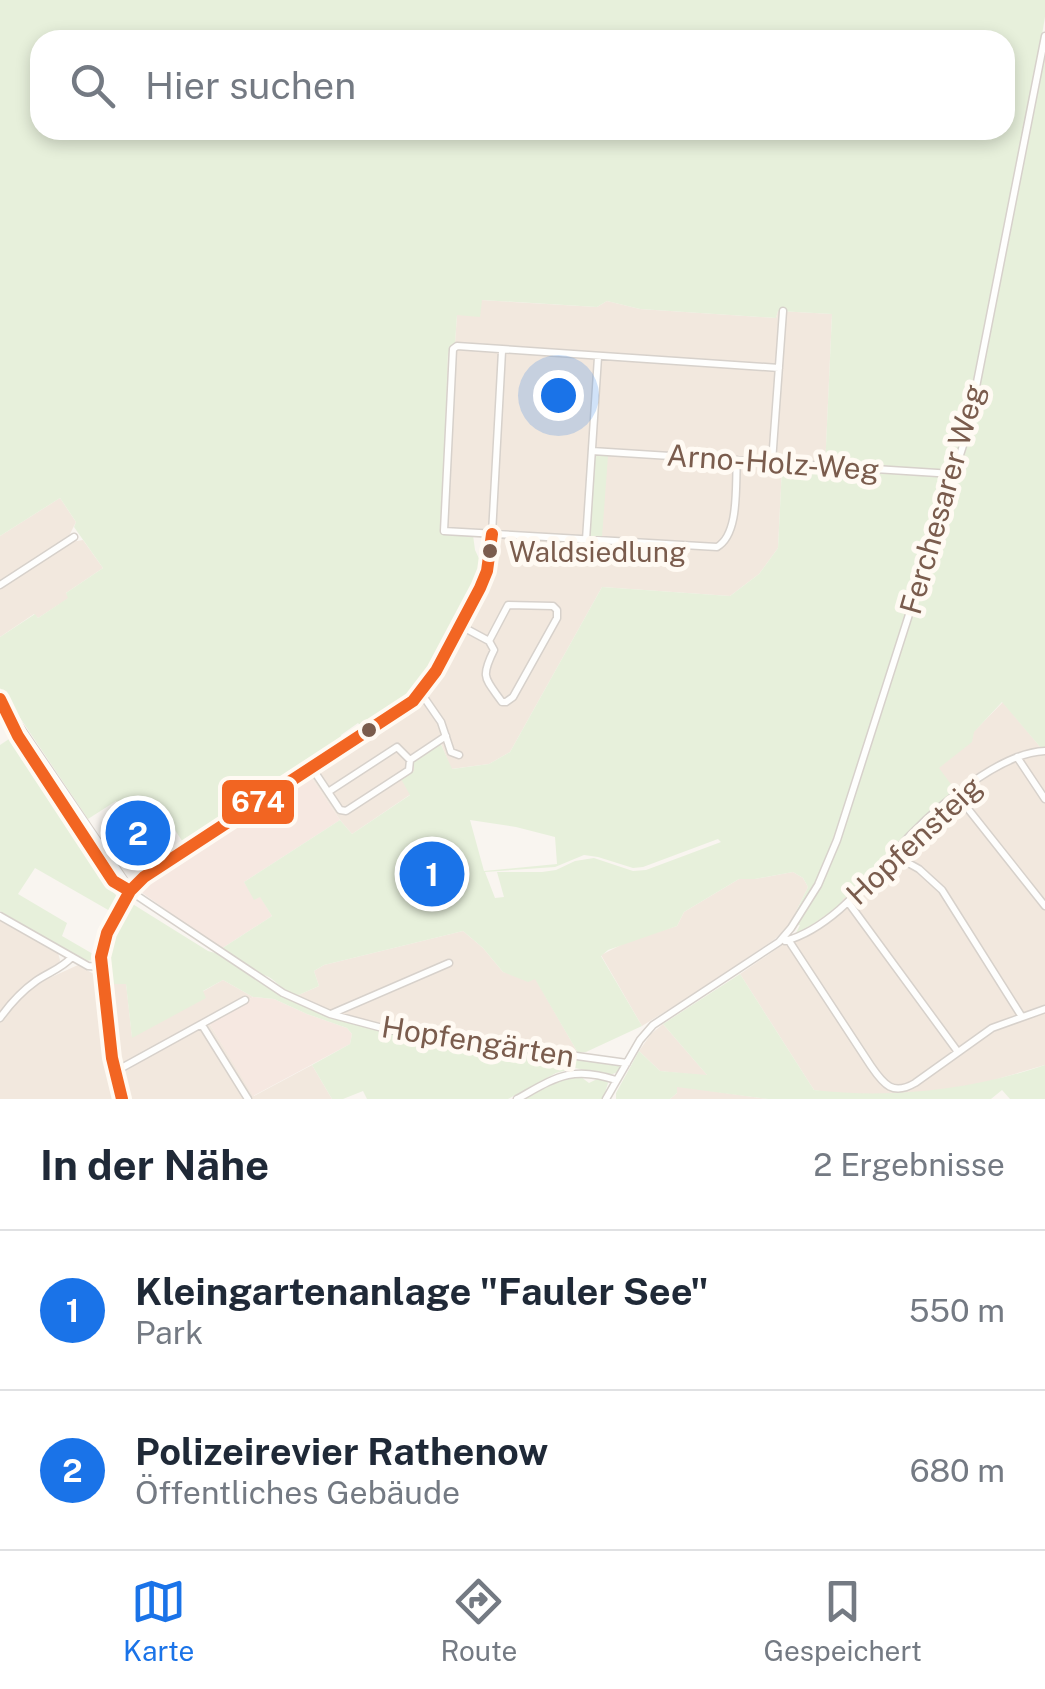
<!DOCTYPE html>
<html lang="de">
<head>
<meta charset="utf-8">
<style>
  body { margin:0; font-family:"Public Sans",sans-serif; background:#f6f6f7; color:#1f2937 }
  .you { position:absolute; left:558px; top:395px; width:35px; height:35px; margin:-25px; border:8px solid #fff; border-radius:50%; background:#1a73e8; box-shadow:0 0 0 15px #1a73e833 }
  .badge { display:grid; place-items:center; width:65px; height:65px; border-radius:50%; background:#1a73e8; color:#fff; font-size:32px; font-weight:700 }
  .pin { position:absolute; translate:-50% -50%; border:5px solid #fff; box-shadow:0 2px 10px #0006 }
  .list { margin:0; padding:0; list-style:none }
  h2 { display:flex; justify-content:space-between; align-items:center; height:130px; margin:0; padding:0 40px; font-size:42px }
  h2 small { font-size:32px; font-weight:400; color:#747a83 }
  .list li { display:grid; grid-template-columns:65px 1fr auto; gap:30px; align-items:center; box-sizing:border-box; height:160px; padding:0 40px; border-top:2px solid #e0e1e3 }
  .list b { display:block; font-size:38px; white-space:nowrap }
  .list p { margin:0; font-size:32px; white-space:nowrap; color:#747a83 }
  .list em { font-size:32px; font-style:normal; color:#747a83 }
  .icon { flex:none; width:55px; height:55px; fill:none; stroke:currentColor; stroke-width:2; stroke-linecap:round; stroke-linejoin:round }
  .map { position:relative; flex:none; width:1045px; height:1099px; overflow:hidden }
  .search { position:absolute; background:#fff; box-shadow:0 5px 15px #0003; left:30px; right:30px; top:30px; height:110px; display:flex; align-items:center; gap:25px; box-sizing:border-box; padding:0 35px; border-radius:30px; color:#747a83; font-size:38px }
  .sheet { height:450px; background:#fff }
  nav { display:flex; justify-content:space-around; align-items:center; box-sizing:border-box; height:140px; border-top:2px solid #e0e1e3; background:#fff; font-size:28px; color:#747a83 }
  nav a { display:grid; justify-items:center; gap:5px }
  nav .on { color:#1a73e8 }
  .map>svg:first-child { display:block }
  .residential { fill:#f2e8de }
  .commercial { fill:#f6e8e1 }
  .green { fill:#e7f0db; fill-rule:evenodd }
  .lines { fill:none; stroke-linecap:round; stroke-linejoin:round }
  .street-casing { stroke:#d7d1cb; stroke-width:9 }
  .secondary-casing { stroke:#d9d2cb; stroke-width:11 }
  .street { stroke:#fefefd; stroke-width:6 }
  .secondary { stroke:#fefefd; stroke-width:9 }
  .bus-1-casing { stroke:#fffaf3; stroke-width:20 }
  .bus-1 { stroke:#f26522; stroke-width:12 }
  .bus-dot { fill:#7a5c4d; stroke:#fffaf3; stroke-width:4 }
  .labels { text-anchor:middle; dominant-baseline:central; stroke-width:10; stroke-linejoin:round; paint-order:stroke }
  .bus-label { font-size:28px; fill:#7a5c4d; stroke:#fffaf3; text-anchor:start }
  .street-label { font-size:30px; fill:#7a5c4d; stroke:#fffaf3 }
  .line-badge { stroke:#fffaf3; stroke-width:4 }
  .badge-label { font-size:28px; text-anchor:middle; font-weight:bold; fill:#fff }
</style>
</head>
<body>
<div class="map">
<svg width="1045" height="1099" viewBox="0 0 1045 1099">
  <rect width="100%" height="100%" fill="#f9f5f0"/>
  <!-- residential -->
  <path class="residential" d="M481,300L597,307L607,301L640,309L776,318L778,311L832,314L825,469L782,467L778,548L759,574L730,596L602,587L510,752L489,764L451,769L441,743L414,770L411,794L352,834L340,820L309,774L418,700L436,678L490,573L491,562L487,540L482,537L450,534L441,529L448,353L455,343L457,315Z
    M60,498L76,522L68,538L0,582V536Z
    M83,540L103,568L66,593L69,598L38,618L34,614L0,637V589L71,542Z
    M1003,702L1041,748H1045V1065L970,1087L907,1094H838L814,1090L740,974L842,904V899L863,885L909,832L956,792L938,768Z
    M793,872L803,878L808,887L789,926L775,939L708,985L642,1026L601,955L629,941L677,926L684,912L739,879H755Z
    M0,920L58,953L60,960L59,965L39,976L0,1014Z
    M463,931L483,948L503,972L535,978L578,1053L376,1025L348,1018L294,997L319,986L314,971L324,965Z
    M78,965L99,977L119,1099H0V1022L8,1010L34,985Z
    M223,980L253,997L209,1023L254,1096L312,1065L332,1099H128L118,1060L109,984L126,983L132,1037L205,997L202,992Z
    M663,1024L708,1076L660,1071L639,1051L651,1034Z
    M676,1086L768,1099H670L677,1093Z"/>
  <!-- commercial -->
  <path class="commercial" d="M309,774L340,820L244,882L255,899L260,896L272,916L221,949L141,892L148,880Z
    M253,997L274,999L307,1014L347,1028L352,1034L350,1044L253,1096L209,1023Z"/>
  <!-- green -->
  <path class="green" d="M0,0H1045V17L1039,53L1045,54V748H1041L1002,702L974,732L972,742L939,768L956,791L909,832L863,885L843,899L842,904L794,937L800,925L789,926L808,887L803,878L793,872L755,879H739L684,912L677,926L608,950L601,956L642,1026L586,1052L578,1053L535,979L528,982L503,972L483,948L463,931L324,965L314,971L319,986L294,997C281,990 272,974 261,975L226,950L221,949L272,916L260,897L254,900L244,882L340,820L352,834L410,795L401,779L414,771V760L440,742L452,769L489,764L510,752L602,587L730,596L759,574L778,548L782,467L825,468L832,314L778,311L776,318L640,309L607,301L597,307L482,300L480,317L457,315L455,343L448,353L441,529L473,535L475,550L484,569L478,585L431,672L427,670L409,692L411,696L401,705L398,702L391,706L393,710L365,730L358,723L341,735L343,742L184,844L157,802L132,818L128,817L116,801L88,819L0,688V637L35,614L38,618L68,598L66,593L103,568L74,527L76,522L60,498L0,536ZM40,40H1005V130H40ZM470,820L516,827L555,837L557,864L484,871ZM718,839L721,842L646,870L633,871L594,858L575,861L556,870L542,872H497L504,897L495,898L485,872L555,867L584,855L598,857L633,868L643,867Z
    M595,455L608,456L602,537L589,536Z
    M12,737L117,897L110,911L35,868L18,894L67,923L62,936L93,954V960L86,961L0,911V745Z
    M131,903L208,951L222,955L281,994L389,1032L623,1064L618,1072L610,1075L575,1068L556,1073L508,1099H367L363,1091L343,1099H332L312,1065L350,1044L352,1034L347,1028L307,1014L274,999L253,997L223,980L203,991L206,998L132,1038L126,984H109C105,943 111,937 131,903Z
    M740,974L814,1090C892,1099 971,1090 1045,1065V1099H1010L1002,1090L991,1099H768L677,1087V1093L670,1099H616V1093L639,1051L660,1071L707,1075L663,1024Z
    M570,1075L581,1077L589,1083L599,1078L607,1080L608,1083L603,1099H524Z"/>
  <g class="lines">
    <defs>
      <path id="street" d="M502,351L492,534L487,571L436,671L421,693L405,707L144,877L130,891L283,993L330,1014L390,1030L627,1063
        M592,451L953,474
        M737,460C735,484 740,534 717,547L444,531L453,349L457,346L779,368
        M772,462L783,311
        M586,540L598,357
        M0,585L74,537
        M461,626L489,641L494,650C480,678 485,678 502,702H506L513,697L557,618V610L553,606L508,605L489,641
        M421,693L441,722L451,752L459,755
        M1017,757L1045,799
        M312,768L340,810L346,811L409,770L410,760L446,736
        M328,792L397,747L410,760
        M957,795L1045,906
        M892,854L919,869L942,890L1022,1017
        M848,902L958,1052
        M0,916L88,966L102,967
        M785,941C829,929 864,886 893,854C925,817 995,753 1045,751
        M789,941L871,1066C884,1085 893,1096 915,1083L992,1028L1045,1009
        M331,1014L449,963
        M0,1018C10,1004 22,991 36,981C49,972 61,969 72,957
        M202,1025L248,1099
        M116,1071L245,1000
        M517,1099C555,1078 571,1065 616,1080
        M606,1099L640,1040L653,1025L779,942L791,928L818,885L837,840L967,433L1045,36"/>
      <path id="secondary" d="M0,699L18,736L105,869L113,881L130,891
        M14,720L129,889
        M122,1099L112,1058L101,957L107,933L130,891"/>
    </defs>
    <!-- street casing -->
    <use href="#street" class="street-casing"/>
    <!-- secondary casing -->
    <use href="#secondary" class="secondary-casing"/>
    <!-- street -->
    <use href="#street" class="street"/>
    <!-- secondary -->
    <use href="#secondary" class="secondary"/>
    <defs>
      <path id="bus-1" d="M0,699L18,736L113,881L130,891
        M122,1099L112,1058L101,957L107,933L130,891L144,877L413,701L436,671L480,588L487,571L492,534"/>
    </defs>
    <!-- bus-1 casing -->
    <use href="#bus-1" class="bus-1-casing"/>
    <!-- bus-1 -->
    <use href="#bus-1" class="bus-1"/>
  </g>
  <!-- markers -->
  <g class="bus-dot">
    <circle cx="490" cy="551" r="9"/>
    <circle cx="369" cy="730" r="9"/>
  </g>
  <g class="labels">
    <!-- bus labels -->
    <g class="bus-label">
      <text x="509" y="551">Waldsiedlung</text>
    </g>
    <!-- street labels -->
    <g class="street-label">
      <text transform="translate(773 462) rotate(4)">Arno-Holz-Weg</text>
      <text transform="translate(942 499) rotate(-74)">Ferchesarer Weg</text>
      <text transform="translate(914 840) rotate(-43)">Hopfensteig</text>
      <text transform="translate(478 1041) rotate(9)">Hopfengärten</text>
    </g>
  </g>
  <rect class="line-badge" x="220" y="778" width="76" height="48" rx="10" fill="#f26522"/>
  <g class="badge-label">
    <text x="258" y="812">674</text>
  </g>
</svg>
<div class="you"></div>
<div class="pin badge" style="left:432px;top:874px">1</div>
<div class="pin badge" style="left:138px;top:833px">2</div>
<div class="search"><svg class="icon" aria-label="search" viewBox="0 0 24 24"><circle cx="10" cy="10" r="6"/><path d="M15 15l6 6"/></svg>Hier suchen</div>
</div>
<section class="sheet">
<h2>In der Nähe<small>2 Ergebnisse</small></h2>
<ul class="list">
<li><span class="badge">1</span><div><b>Kleingartenanlage &quot;Fauler See&quot;</b><p>Park</p></div><em>550 m</em></li>
<li><span class="badge">2</span><div><b>Polizeirevier Rathenow</b><p>Öffentliches Gebäude</p></div><em>680 m</em></li>
</ul>
</section>
<nav>
<a class="on"><svg class="icon" aria-label="map" viewBox="0 0 24 24"><path d="M3 6l6-2 6 2 6-2v14l-6 2-6-2-6 2zM9 4v14M15 6v14"/></svg>Karte</a>
<a><svg class="icon" aria-label="directions" viewBox="0 0 24 24"><path d="M12 3l9 9-9 9-9-9zM9 14v-3h6M13 9l2 2-2 2"/></svg>Route</a>
<a><svg class="icon" aria-label="saved" viewBox="0 0 24 24"><path d="M7 4h10v16l-5-4-5 4z"/></svg>Gespeichert</a>
</nav>
</body>
</html>
